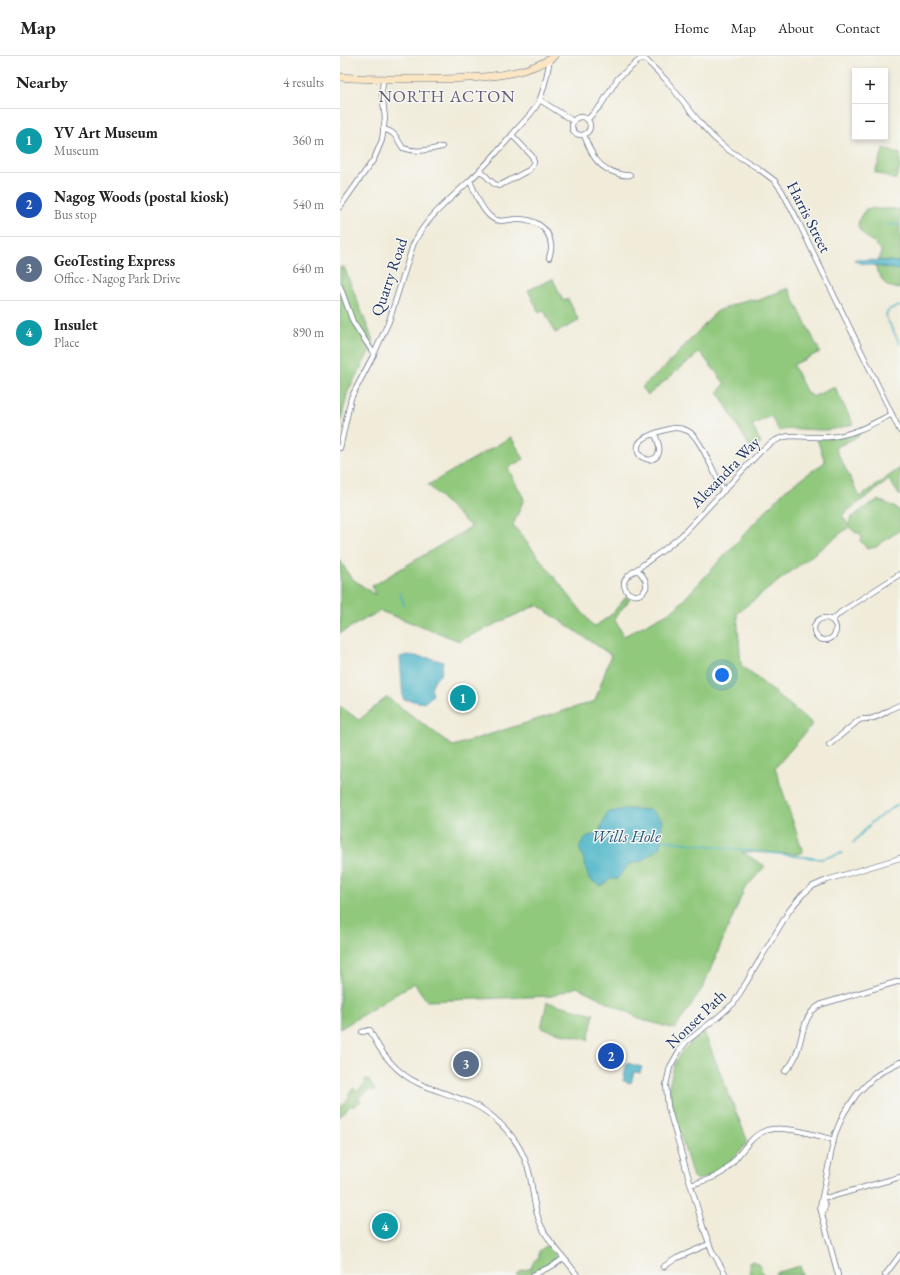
<!DOCTYPE html>
<html lang="en">
<head>
<meta charset="utf-8">
<style>
  body { margin:0; font-family:"EB Garamond",serif; background:#f2f2f2; color:#222 }
  .controls { position:absolute; right:12px; top:12px; display:grid; overflow:hidden; border-radius:0px; box-shadow:0 2px 6px #0003 }
  .controls button { width:36px; height:36px; display:grid; place-items:center; padding:0; border:0; border-bottom:1px solid #e0e0e0; background:#fff; color:#222; font:20px sans-serif }
  .you { position:absolute; left:382px; top:619px; width:14px; height:14px; margin:-10px; border:3px solid #fff; border-radius:50%; background:#1a73e8; box-shadow:0 0 0 6px #1a73e833 }
  .badge { display:grid; place-items:center; width:26px; height:26px; border-radius:50%; background:#d1495b; color:#fff; font-size:13px; font-weight:700 }
  .pin { position:absolute; translate:-50% -50%; border:2px solid #fff; box-shadow:0 1px 4px #0006 }
  .list { margin:0; padding:0; list-style:none }
  h2 { display:flex; justify-content:space-between; align-items:center; height:52px; margin:0; padding:0 16px; font-size:17px }
  h2 small { font-size:13px; font-weight:400; color:#767676 }
  .list li { display:grid; grid-template-columns:26px 1fr auto; gap:12px; align-items:center; box-sizing:border-box; height:64px; padding:0 16px; border-top:1px solid #e0e0e0 }
  .list b { display:block; font-size:15px; white-space:nowrap }
  .list p { margin:0; font-size:13px; white-space:nowrap; color:#767676 }
  .list em { font-size:13px; font-style:normal; color:#767676 }
  .map { position:relative; flex:none; width:560px; height:1219px; overflow:hidden }
  header { display:flex; align-items:center; gap:24px; box-sizing:border-box; height:56px; padding:0 20px; background:#fff; border-bottom:1px solid #e0e0e0 }
  header strong { font-size:19px }
  nav { display:flex; gap:22px; margin-inline-start:auto; font-size:14px }
  main { display:flex }
  aside { flex:1; background:#fff }
  .map>svg:first-child { display:block }
  .green { fill:#90c87b; stroke:#567c6c }
  .water { fill:#49b4c7; stroke:#327292 }
  .lines { fill:none; stroke-linecap:round; stroke-linejoin:round }
  .stream { stroke:#49b4c7; stroke-width:1.5 }
  .street-casing { stroke:#667189; stroke-width:6 }
  .secondary-casing { stroke:#667189; stroke-width:8 }
  .street { stroke:#fff; stroke-width:4.5 }
  .secondary { stroke:#fbe6c4; stroke-width:7 }
  .labels { text-anchor:middle; dominant-baseline:central; stroke-width:3; stroke-linejoin:round; paint-order:stroke }
  .street-label { font-size:16px; fill:#1b2f5e; stroke:#f6f6f2 }
  .neighbourhood-label { font-size:17px; letter-spacing:1px; fill:#645977; stroke:#f6f6f2 }
  .water-label { font-size:17px; font-style:italic; fill:#29577e; stroke:#f6f6f2 }
</style>
</head>
<body>
<header>
<strong>Map</strong>
<nav><a>Home</a><a>Map</a><a>About</a><a>Contact</a></nav>
</header>
<main>
<aside>
<h2>Nearby<small>4 results</small></h2>
<ul class="list">
<li><span class="badge" style="background:#0f9aa8">1</span><div><b>YV Art Museum</b><p>Museum</p></div><em>360 m</em></li>
<li><span class="badge" style="background:#1a4fb4">2</span><div><b>Nagog Woods (postal kiosk)</b><p>Bus stop</p></div><em>540 m</em></li>
<li><span class="badge" style="background:#5c6f8a">3</span><div><b>GeoTesting Express</b><p>Office · Nagog Park Drive</p></div><em>640 m</em></li>
<li><span class="badge" style="background:#0f9aa8">4</span><div><b>Insulet</b><p>Place</p></div><em>890 m</em></li>
</ul>
</aside>
<div class="map">
<svg width="560" height="1219" viewBox="0 0 560 1219">
  <rect width="100%" height="100%" fill="#f6f6f2"/>
  <filter id="ink" filterUnits="userSpaceOnUse"><feTurbulence type="fractalNoise" baseFrequency=".025" numOctaves="2"/><feDisplacementMap in="SourceGraphic" scale="8" xChannelSelector="R" yChannelSelector="G"/><feConvolveMatrix kernelMatrix="1 2 1 2 8 2 1 2 1" color-interpolation-filters="sRGB"/></filter>
  <filter id="wash" filterUnits="userSpaceOnUse"><feTurbulence type="fractalNoise" baseFrequency=".012" numOctaves="4" result="noise"/><feDisplacementMap in="SourceGraphic" scale="16" xChannelSelector="R" yChannelSelector="G"/><feGaussianBlur stdDeviation="0.9" result="paint"/><feColorMatrix in="noise" values="0 0 0 0 0 0 0 0 0 0 0 0 0 0 0 0 0 1.4 0 .05"/><feComposite in="paint" operator="in"/></filter>
  <g filter="url(#wash)">
    <rect width="100%" height="100%" fill="#f1ecda"/>
    <!-- green -->
    <path class="green" d="M544,92L560,98V112L555,124L535,116Z
      M532,152C541,155 551,151 560,154V206L538,204L541,198V194C529,179 506,176 526,153Z
      M536,210L560,214V233L547,230L537,216Z
      M0,211H4L34,287L8,335L0,368Z
      M213,223L223,245L228,243L239,265L215,277L204,254L199,257L188,234Z
      M448,232L480,296L453,309L468,339L470,337L472,341L495,331L513,368C503,371 493,374 483,374C467,374 454,371 439,375L431,360L412,369L421,387L413,396L378,336L385,328L360,296L308,339L302,331L325,311L377,255L409,243L417,245Z
      M518,377L519,380L495,392L520,441L560,412V440L549,424L502,459L509,470L510,463L527,450L538,444L551,449L560,455V474L536,491L527,493L520,484L522,482L520,477H516L509,471L397,557L401,609L473,668L435,712L463,796L458,798L402,796L425,810L404,834L363,931L335,973L303,964L237,931L212,940L87,945L74,927L0,973V650L19,664L47,641L113,690L255,645L271,599L197,549L119,585L102,578L40,555L0,577V504L10,521L35,539L32,530L131,471L88,429L171,381L184,403L168,412L184,443L173,469L254,571L271,559L286,541L290,543L274,563L284,580L335,553L445,434L485,406L477,383L508,380Z
      M207,946L254,958L248,984L201,972Z
      M364,976L408,1086C391,1105 383,1117 357,1124L353,1121L330,1044L329,1031L333,1013L339,999L349,988Z
      M27,1022L35,1034L32,1035L30,1033L18,1042L21,1045L13,1051L11,1049L0,1061V1052L10,1040L8,1038L14,1032L17,1035L26,1027L24,1025Z
      M206,1190H209L216,1199L215,1204L185,1219H177L181,1215L191,1212L194,1205L199,1201V1195Z
      M413,1205L420,1210L423,1219H410L409,1207Z
      M460,1210L463,1219H436L435,1217Z"/>
    <!-- water -->
    <path class="water" d="M515,203L560,206V214L520,207L514,204Z
      M67,599L90,602L103,606L101,618L94,625L91,632L93,639L84,647L63,643L60,601Z
      M284,753L311,754L322,764L320,791L302,805L289,808L277,823H270L261,830L249,823L243,801L239,792L246,781L259,777L267,757Z
      M287,1007L302,1011L300,1017L294,1016L291,1027L283,1025Z"/>
    <g class="lines">
      <!-- stream -->
      <path class="stream" d="M548,169H560
        M560,250L550,253L546,258L547,263L560,288
        M60,537L64,549
        M321,784L481,803L502,797
        M513,787L532,766L560,747"/>
    </g>
  </g>
  <g filter="url(#ink)">
    <g class="lines">
      <defs>
        <path id="street" d="M302,0L326,24L361,68L374,82L387,93L419,113L435,125L442,135L457,163L560,375
          M200,44L233,65
          M232 70a9 9 0 1 1 18 0a9 9 0 1 1-18 0Z
          M248,63L261,49L278,22L303,1
          M43,73C56,76 56,82 63,92C77,97 88,94 102,91
          M244,79C250,94 255,109 271,115C278,118 283,120 290,119
          M140,114L153,127L159,130L189,114L194,106L192,100L172,79
          M130,125C135,136 141,154 152,162C159,167 167,164 176,163C192,162 210,171 211,189C212,193 210,198 209,202
          M0,151L34,103L42,84L45,62L42,36L43,24
          M0,230L13,266L34,298
          M315,378C318,386 324,398 313,403C310,404 307,404 304,402C301,401 299,399 298,396C297,391 298,387 302,384C307,379 329,372 336,372C340,372 344,373 348,375C360,380 375,421 384,435
          M0,392L11,342L34,298L49,265L73,189C84,164 107,146 127,127C145,111 161,92 177,73C184,65 193,57 198,47C205,34 207,17 210,3
          M297,513C301,518 308,524 306,532C304,537 299,540 294,539C285,538 281,527 287,521C292,516 299,512 304,508C317,499 329,490 341,480L420,396C429,388 436,382 449,380C462,380 476,382 490,381C513,379 532,368 552,358
          M474 573a11 11 0 1 1 22 0a11 11 0 1 1-22 0Z
          M492,564L501,556L560,518
          M489,689L519,664C524,662 528,664 533,662C542,660 550,652 560,649
          M22,976L30,974C40,997 57,1018 80,1028C105,1039 133,1043 154,1062C172,1077 185,1097 190,1120C193,1136 194,1152 200,1167C208,1187 225,1201 237,1219
          M445,1015C466,998 456,960 482,948L560,925
          M351,1129C362,1125 374,1123 383,1116C398,1104 408,1080 427,1074C446,1069 475,1079 494,1084
          M482,1141H490L560,1121
          M482,1141L485,1150L482,1160
          M323,1211L337,1202L369,1188
          M193,1219L214,1209L224,1202
          M386,1219L372,1195L363,1171L328,1051L326,1029L330,1011L339,995L347,985L378,961L394,947L449,855L462,839L473,830L487,824L560,802
          M498,1219L480,1151L495,1078L504,1057L517,1038L533,1022L546,1013L560,1006
          M545,1219L560,1199"/>
        <path id="secondary" d="M0,21C20,23 41,23 61,23C104,23 179,26 214,0"/>
      </defs>
      <!-- street casing -->
      <use href="#street" class="street-casing"/>
      <!-- secondary casing -->
      <use href="#secondary" class="secondary-casing"/>
      <!-- street -->
      <use href="#street" class="street"/>
      <!-- secondary -->
      <use href="#secondary" class="secondary"/>
    </g>
  </g>
  <g class="labels">
    <!-- street labels -->
    <g class="street-label">
      <text transform="translate(469 161) rotate(63)">Harris Street</text>
      <text transform="translate(49 221) rotate(-71)">Quarry Road</text>
      <text transform="translate(385 416) rotate(-46)">Alexandra Way</text>
      <text transform="translate(356 963) rotate(-44)">Nonset Path</text>
    </g>
    <!-- neighbourhood labels -->
    <g class="neighbourhood-label">
      <text x="107" y="40">NORTH ACTON</text>
    </g>
    <!-- water labels -->
    <g class="water-label">
      <text x="286" y="780">Wills Hole</text>
    </g>
  </g>
</svg>
<div class="controls">
<button>+</button>
<button>−</button>
</div>
<div class="you"></div>
<div class="pin badge" style="left:123px;top:642px;background:#0f9aa8">1</div>
<div class="pin badge" style="left:271px;top:1000px;background:#1a4fb4">2</div>
<div class="pin badge" style="left:126px;top:1008px;background:#5c6f8a">3</div>
<div class="pin badge" style="left:45px;top:1170px;background:#0f9aa8">4</div>
</div>
</main>
</body>
</html>
